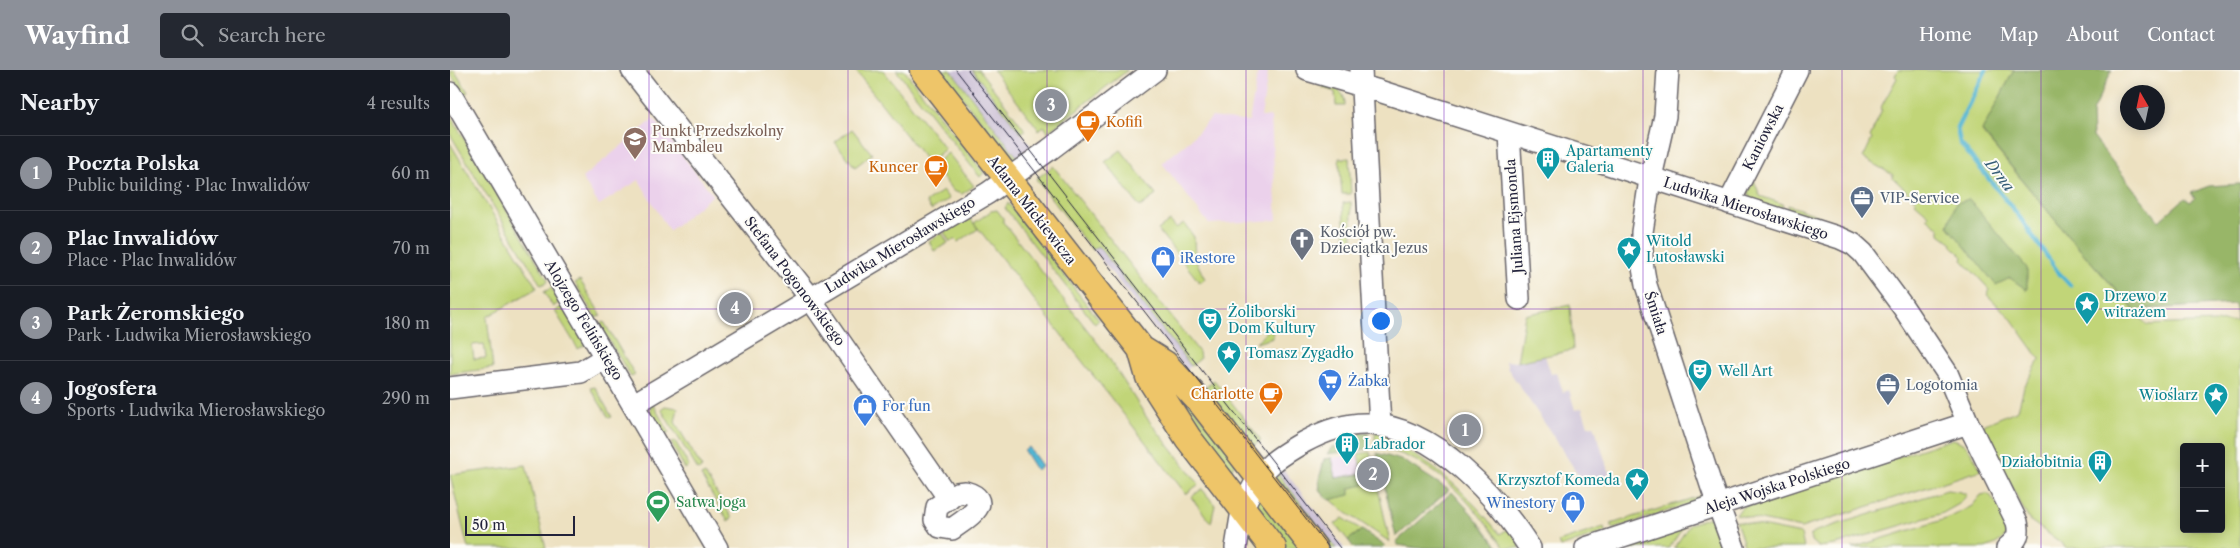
<!DOCTYPE html>
<html lang="en">
<head>
<meta charset="utf-8">
<style>
  body { margin:0; font-family:"Libre Caslon Text",serif; background:#242831; color:#f1f3f6 }
  .controls { position:absolute; right:15px; bottom:15px; display:grid; overflow:hidden; border-radius:5px; box-shadow:0 2px 12px #0003 }
  .controls button { width:45px; height:45px; display:grid; place-items:center; padding:0; border:0; border-bottom:1px solid #363941; background:#171b24; color:#f1f3f6; font:25px sans-serif }
  .compass { position:absolute; left:1670px; top:15px; width:45px; height:45px; border-radius:50%; background:#171b24; box-shadow:0 2px 12px #0003; rotate:351deg }
  .scale { position:absolute; left:15px; bottom:12px; width:110px; box-sizing:border-box; padding-left:5px; border:2px solid #22223b; border-top:0; font-size:14px; line-height:18px; white-space:nowrap; color:#22223b; -webkit-text-stroke:4px #fdfcf7; paint-order:stroke }
  .you { position:absolute; left:930px; top:250px; width:18px; height:18px; margin:-12px; border:4px solid #fff; border-radius:50%; background:#1a73e8; box-shadow:0 0 0 8px #1a73e833 }
  .badge { display:grid; place-items:center; width:32px; height:32px; border-radius:50%; background:#8c9099; color:#fff; font-size:16px; font-weight:700 }
  .pin { position:absolute; translate:-50% -50%; border:2px solid #fff; box-shadow:0 1px 5px #0006 }
  .list { margin:0; padding:0; list-style:none }
  h2 { display:flex; justify-content:space-between; align-items:center; height:65px; margin:0; padding:0 20px; font-size:21px }
  h2 small { font-size:16px; font-weight:400; color:#9ea1a6 }
  .list li { display:grid; grid-template-columns:32px 1fr auto; gap:15px; align-items:center; box-sizing:border-box; height:75px; padding:0 20px; border-top:1px solid #363941 }
  .list b { display:block; font-size:19px; white-space:nowrap }
  .list p { margin:0; font-size:16px; white-space:nowrap; color:#9ea1a6 }
  .list em { font-size:16px; font-style:normal; color:#9ea1a6 }
  .icon { flex:none; width:28px; height:28px; fill:none; stroke:currentColor; stroke-width:2; stroke-linecap:round; stroke-linejoin:round }
  .map { position:relative; flex:none; width:1790px; height:478px; overflow:hidden }
  header { display:flex; align-items:center; gap:30px; box-sizing:border-box; height:70px; padding:0 25px; background:#8c9099; color:#fff }
  header strong { font-size:24px }
  nav { display:flex; gap:28px; margin-inline-start:auto; font-size:18px }
  .search { width:350px; height:45px; background:#242831; display:flex; align-items:center; gap:12px; box-sizing:border-box; padding:0 18px; border-radius:5px; color:#9ea1a6; font-size:19px }
  main { display:flex }
  aside { flex:1; background:#171b24 }
  .map>svg:first-child { display:block }
  .built { fill:#ebd1eb }
  .industrial { fill:#cbbfd5 }
  .green { fill:#c1d578; stroke:#727c5a; fill-rule:evenodd }
  .forest { fill:#98b668; stroke:#5d6c52 }
  .water { fill:#53b5d2; stroke:#3a6c86 }
  .lines { fill:none; stroke-linecap:round; stroke-linejoin:round }
  .stream { stroke:#53b5d2; stroke-width:4.5 }
  .minor-casing { stroke:#69656a; stroke-width:24 }
  .major-casing { stroke:#69656a; stroke-width:29 }
  .minor { stroke:#fff; stroke-width:21 }
  .major { stroke:#eec569; stroke-width:26 }
  .tram { stroke:#22223b; stroke-width:1 }
  .grid { fill:none; stroke:#7b2cbf; stroke-width:1; stroke-opacity:0.55 }
  .labels { text-anchor:middle; dominant-baseline:central; stroke-width:4; stroke-linejoin:round; paint-order:stroke }
  .food-label { font-size:14px; fill:#c56008; stroke:#fdfcf7; text-anchor:end }
  .education-label { font-size:14px; fill:#785e54; stroke:#fdfcf7; text-anchor:start }
  .street-label { font-size:14px; fill:#22223b; stroke:#fdfcf7 }
  .culture-label { font-size:14px; fill:#0d838f; stroke:#fdfcf7; text-anchor:start }
  .service-label { font-size:14px; fill:#4e5e75; stroke:#fdfcf7; text-anchor:start }
  .worship-label { font-size:14px; fill:#5b616d; stroke:#fdfcf7; text-anchor:start }
  .shop-label { font-size:14px; fill:#366cbe; stroke:#fdfcf7; text-anchor:start }
  .leisure-label { font-size:14px; fill:#27864d; stroke:#fdfcf7; text-anchor:start }
  .water-label { font-size:15px; font-style:italic; fill:#365d77; stroke:#fdfcf7 }
</style>
</head>
<body>
<header>
<strong>Wayfind</strong>
<div class="search"><svg class="icon" aria-label="search" viewBox="0 0 24 24"><circle cx="10" cy="10" r="6"/><path d="M15 15l6 6"/></svg>Search here</div>
<nav><a>Home</a><a>Map</a><a>About</a><a>Contact</a></nav>
</header>
<main>
<aside>
<h2>Nearby<small>4 results</small></h2>
<ul class="list">
<li><span class="badge">1</span><div><b>Poczta Polska</b><p>Public building · Plac Inwalidów</p></div><em>60 m</em></li>
<li><span class="badge">2</span><div><b>Plac Inwalidów</b><p>Place · Plac Inwalidów</p></div><em>70 m</em></li>
<li><span class="badge">3</span><div><b>Park Żeromskiego</b><p>Park · Ludwika Mierosławskiego</p></div><em>180 m</em></li>
<li><span class="badge">4</span><div><b>Jogosfera</b><p>Sports · Ludwika Mierosławskiego</p></div><em>290 m</em></li>
</ul>
</aside>
<div class="map">
<svg width="1790" height="478" viewBox="0 0 1790 478">
  <rect width="100%" height="100%" fill="#fdfcf7"/>
  <filter id="ink" filterUnits="userSpaceOnUse"><feTurbulence type="fractalNoise" baseFrequency=".02" numOctaves="2"/><feDisplacementMap in="SourceGraphic" scale="10" xChannelSelector="R" yChannelSelector="G"/><feConvolveMatrix kernelMatrix="1 2 1 2 8 2 1 2 1" color-interpolation-filters="sRGB"/></filter>
  <filter id="wash" filterUnits="userSpaceOnUse"><feTurbulence type="fractalNoise" baseFrequency=".0096" numOctaves="4" result="noise"/><feDisplacementMap in="SourceGraphic" scale="20" xChannelSelector="R" yChannelSelector="G"/><feGaussianBlur stdDeviation="1.12" result="paint"/><feColorMatrix in="noise" values="0 0 0 0 0 0 0 0 0 0 0 0 0 0 0 0 0 1.4 0 .05"/><feComposite in="paint" operator="in"/></filter>
  <g filter="url(#wash)">
    <rect width="100%" height="100%" fill="#ede1c1"/>
    <!-- built -->
    <path class="built" d="M808,0L818,2L811,47H821L827,150L759,154L712,93L737,73L762,47L799,52Z
      M204,49L263,125L219,161L189,110L149,135L132,108Z
      M908,384L912,404L885,408L882,388Z"/>
    <!-- industrial -->
    <path class="industrial" d="M501,0H522L585,81L571,92Z
      M648,176L741,296L737,300L643,179Z
      M1095,286L1101,304L1107,303L1113,322L1119,320L1125,340L1132,338L1138,356L1144,355L1161,409L1136,417L1106,370L1058,299L1056,291L1067,292Z
      M830,396L836,403L894,478H886L829,404L822,409Z"/>
    <!-- green -->
    <path class="green" d="M4,0L18,22L14,25L0,3Z
      M405,0H433L495,79L478,93Z
      M446,0H454L534,103L530,107Z
      M491,0H501L571,92L560,89Z
      M522,0H529L575,60L571,63Z
      M543,0H678L598,62L594,56L589,60Z
      M1448,0H1564L1532,62L1625,174L1697,255L1790,251V478H1615L1613,474L1579,450L1532,359L1535,354L1568,340L1574,317L1590,289L1560,247L1537,225L1540,220L1512,190L1513,187L1501,175L1502,173L1490,164V159L1477,148L1479,145L1465,133L1466,130L1442,107L1443,105L1413,88L1422,69L1420,67L1432,40L1430,39L1447,8L1445,6ZM1734,377H1771V459H1734Z
      M874,15C888,19 895,21 895,36H886L885,22L873,18Z
      M0,45L98,210L97,212L91,215L0,64Z
      M402,59L422,84L405,97L385,72Z
      M0,73L87,218L37,247L43,298L0,304ZM34,274L36,288L24,289L22,275Z
      M671,80L706,125L690,137L655,92Z
      M498,83L524,116L512,124L503,121L483,95Z
      M889,88H899L901,124H892Z
      M603,96L749,282L750,289L741,296L648,176L642,180L586,109Z
      M1304,110L1310,126L1333,134L1331,140L1301,130L1298,123Z
      M493,121L499,129L481,140L476,132Z
      M901,132L903,171H895L893,133Z
      M558,133L649,250L645,254L555,138Z
      M1338,135L1367,145L1370,147L1367,152L1336,142Z
      M547,140L553,148V152L657,285L697,348L749,414L736,424L524,153L541,141Z
      M519,147L528,159L508,172L505,169L500,172L494,162Z
      M720,151L726,158L734,153L744,167L745,189L755,209L750,213L708,160Z
      M492,163L498,173L484,181L479,171Z
      M130,210L151,245L146,248L125,213Z
      M101,218L110,232L103,237L94,222Z
      M1120,235L1123,280L1067,292L1075,245Z
      M113,236L136,274L128,279L105,241Z
      M154,252L185,305L181,307L149,254Z
      M822,256L823,268L806,273Z
      M764,310L811,370L799,379L752,320Z
      M145,317L162,347L159,348L140,318Z
      M728,319L787,390L777,406L720,326Z
      M202,333L219,362L213,365C207,355 197,344 202,333Z
      M215,336L228,338L225,352L252,398L248,400L211,339Z
      M925,362L954,368L949,377C992,398 1019,427 1050,464L1061,457L1071,478H1055C1023,435 982,384 925,378Z
      M1503,369C1519,373 1524,387 1531,400L1351,458L1286,445L1292,437Z
      M225,371L239,396L235,399L221,373Z
      M920,382L940,472L897,443L869,420L874,389L882,388L886,408L912,403L908,384Z
      M76,395L96,478H18L0,405Z
      M255,404L282,448L278,451L251,406Z
      M828,404L886,478H875L822,409Z
      M752,419L765,435L761,453L741,427Z
      M1497,420L1511,422L1517,425L1509,434L1493,443L1385,475L1368,477L1361,471V465L1366,461Z
      M809,423L853,478H833L803,433Z
      M1536,424L1540,425C1557,448 1572,466 1535,478H1402L1499,448L1522,436L1531,425Z
      M1253,425L1254,429L1163,459L1161,454Z
      M1260,447L1272,478H1224L1240,454Z
      M893,448L912,460L898,470L885,454Z
      M1286,451L1351,464L1354,478H1295Z
      M1234,456L1219,478H1164Z
      M1154,457L1155,462L1110,477L1108,472Z"/>
    <!-- forest -->
    <path class="forest" d="M1564,0H1662L1642,42L1643,67L1709,151L1735,128L1740,132L1745,128L1741,123L1759,116L1790,114V251H1787L1785,234L1697,239L1689,245L1625,174L1532,61Z
      M1519,129L1577,198V220L1560,208L1546,215L1498,156L1506,133Z
      M918,362L919,379L877,384L882,377L889,376L895,364Z
      M927,383L954,391L999,420L946,467Z
      M882,388L886,408L912,404L914,415L900,418V425L879,430C863,418 871,406 874,389Z
      M1002,422L1023,445L1049,478H968L948,475L946,472Z
      M912,460L935,476L932,478H904L898,470Z"/>
    <!-- water -->
    <path class="water" d="M579,377L592,396L586,400L574,381Z"/>
    <g class="lines">
      <!-- stream -->
      <path class="stream" d="M1536,0L1507,58L1510,73L1568,145L1608,202L1620,215"/>
    </g>
  </g>
  <g filter="url(#ink)">
    <g class="lines">
      <defs>
        <path id="minor" d="M182,0L355,221L499,429
          M857,0L926,20L1390,168L1403,174L1413,183L1453,237L1497,303L1518,353L1567,452C1570,465 1567,470 1557,478
          M911,0L930,356
          M1218,0L1215,46L1199,116L1192,162V192L1196,215L1262,418L1284,478
          M0,23L267,478
          M1059,63L1069,229
          M1279,133L1347,0
          M0,318L131,302L156,287
          M184,334L538,123L599,80L705,0
          M515,422C548,431 513,451 502,459L490,457L485,450L487,437L507,423Z
          M786,478C788,466 790,453 792,441C794,435 797,429 800,423C813,396 828,387 854,372C874,361 896,353 919,354C985,357 1047,427 1080,478
          M1136,478L1518,353"/>
        <path id="major" d="M473,0L691,279L715,294L754,336L864,478
          M691,279L699,307L738,368L823,478"/>
      </defs>
      <!-- minor casing -->
      <use href="#minor" class="minor-casing"/>
      <!-- major casing -->
      <use href="#major" class="major-casing"/>
      <!-- minor -->
      <use href="#minor" class="minor"/>
      <!-- major -->
      <use href="#major" class="major"/>
      <!-- tram -->
      <path class="tram" d="M506,0L879,478
        M518,0L890,478"/>
    </g>
  </g>
  <!-- grid -->
  <path class="grid" d="M199,0V478M398,0V478M597,0V478M796,0V478M994,0V478M1193,0V478M1392,0V478M1591,0V478M0,239H1790"/>
  <!-- icons -->
  <defs>
    <symbol id="cafe-pin" viewBox="-11 -11 22 30"><path d="M0 17L-7.5 6A9.5 9.5 0 1 1 7.5 6Z" fill="#e8710a" stroke="#fdfcf7"/><path d="M-5.5-4.5H6V0H3Q3 3.5 0 3.5H-2.5Q-5.5 3.5-5.5 0ZM3-3.2v2h1.7v-2ZM-6 4.5H4V6H-6Z" fill="#fff"/></symbol>
    <symbol id="school-pin" viewBox="-11 -11 22 30"><path d="M0 17L-7.5 6A9.5 9.5 0 1 1 7.5 6Z" fill="#8d6e63" stroke="#fdfcf7"/><path d="M0-5L7-2L0 1L-7-2ZM-4 1L0 2.5L4 1V4Q0 6-4 4Z" fill="#fff"/></symbol>
    <symbol id="building-pin" viewBox="-11 -11 22 30"><path d="M0 17L-7.5 6A9.5 9.5 0 1 1 7.5 6Z" fill="#0f9aa8" stroke="#fdfcf7"/><path d="M-4-6H4V6H1V3H-1V6H-4ZM-2.5-4.3h1.7v1.8h-1.7ZM.8-4.3h1.7v1.8H.8ZM-2.5-1h1.7V.8h-1.7ZM.8-1h1.7V.8H.8Z" fill="#fff"/></symbol>
    <symbol id="office-pin" viewBox="-11 -11 22 30"><path d="M0 17L-7.5 6A9.5 9.5 0 1 1 7.5 6Z" fill="#5c6f8a" stroke="#fdfcf7"/><path d="M-6-3h4V-5.5h4V-3h4V5H-6ZM-1-4.5V-3h2v-1.5ZM-6 0V1H6V0Z" fill="#fff"/></symbol>
    <symbol id="church-pin" viewBox="-11 -11 22 30"><path d="M0 17L-7.5 6A9.5 9.5 0 1 1 7.5 6Z" fill="#6b7280" stroke="#fdfcf7"/><path d="M-1.2-6h2.4v3.5h3.3v2.4h-3.3V6h-2.4V-.1h-3.3v-2.4h3.3Z" fill="#fff"/></symbol>
    <symbol id="sight-pin" viewBox="-11 -11 22 30"><path d="M0 17L-7.5 6A9.5 9.5 0 1 1 7.5 6Z" fill="#0f9aa8" stroke="#fdfcf7"/><path d="M0-6L1.8-2.2L6-1.7L2.9 1.2L3.7 5.4L0 3.3L-3.7 5.4L-2.9 1.2L-6-1.7L-1.8-2.2Z" fill="#fff"/></symbol>
    <symbol id="shop-pin" viewBox="-11 -11 22 30"><path d="M0 17L-7.5 6A9.5 9.5 0 1 1 7.5 6Z" fill="#3f7fe0" stroke="#fdfcf7"/><path d="M-5-2.5h2.3a2.7 3.5 0 0 1 5.4 0H5L5.5 6h-11ZM-1.5-2.5h3a1.5 2.3 0 0 0-3 0Z" fill="#fff"/></symbol>
    <symbol id="theatre-pin" viewBox="-11 -11 22 30"><path d="M0 17L-7.5 6A9.5 9.5 0 1 1 7.5 6Z" fill="#0f9aa8" stroke="#fdfcf7"/><path d="M-5-5.5Q0-4 5-5.5V0Q5 5 0 6Q-5 5-5 0ZM-3.3-2.5H-1v1.5H-3.3ZM1-2.5H3.3v1.5H1ZM-2.8 1Q0 5.5 2.8 1Z" fill="#fff"/></symbol>
    <symbol id="supermarket-pin" viewBox="-11 -11 22 30"><path d="M0 17L-7.5 6A9.5 9.5 0 1 1 7.5 6Z" fill="#3f7fe0" stroke="#fdfcf7"/><path d="M-6-5.5h2.5l.6 2H6L4.5 2H-2.5L-4.4-4H-6ZM-1.5 3.2a1.3 1.3 0 1 0 .1 0ZM3 3.2a1.3 1.3 0 1 0 .1 0Z" fill="#fff"/></symbol>
    <symbol id="stadium-pin" viewBox="-11 -11 22 30"><path d="M0 17L-7.5 6A9.5 9.5 0 1 1 7.5 6Z" fill="#2e9e5b" stroke="#fdfcf7"/><path d="M0-5a6.5 5 0 1 0 0 10a6.5 5 0 1 0 0-10ZM-3.5-1.8h7v3.6h-7Z" fill="#fff"/></symbol>
  </defs>
  <g fill-rule="evenodd">
    <use href="#cafe-pin" x="624" y="38" width="28" height="38"/>
    <use href="#school-pin" x="171" y="55" width="28" height="38"/>
    <use href="#building-pin" x="1084" y="75" width="28" height="38"/>
    <use href="#cafe-pin" x="472" y="83" width="28" height="38"/>
    <use href="#office-pin" x="1398" y="114" width="28" height="38"/>
    <use href="#church-pin" x="838" y="156" width="28" height="38"/>
    <use href="#sight-pin" x="1165" y="165" width="28" height="38"/>
    <use href="#shop-pin" x="699" y="174" width="28" height="38"/>
    <use href="#sight-pin" x="1623" y="220" width="28" height="38"/>
    <use href="#theatre-pin" x="746" y="236" width="28" height="38"/>
    <use href="#sight-pin" x="765" y="269" width="28" height="38"/>
    <use href="#theatre-pin" x="1236" y="287" width="28" height="38"/>
    <use href="#supermarket-pin" x="866" y="297" width="28" height="38"/>
    <use href="#office-pin" x="1424" y="301" width="28" height="38"/>
    <use href="#cafe-pin" x="807" y="310" width="28" height="38"/>
    <use href="#sight-pin" x="1752" y="311" width="28" height="38"/>
    <use href="#shop-pin" x="401" y="322" width="28" height="38"/>
    <use href="#building-pin" x="883" y="360" width="28" height="38"/>
    <use href="#building-pin" x="1636" y="378" width="28" height="38"/>
    <use href="#sight-pin" x="1173" y="396" width="28" height="38"/>
    <use href="#stadium-pin" x="194" y="418" width="28" height="38"/>
    <use href="#shop-pin" x="1109" y="419" width="28" height="38"/>
  </g>
  <g class="labels">
    <!-- food labels -->
    <g class="food-label">
      <text x="656" y="52" text-anchor="start">Kofifi</text>
      <text x="468" y="97">Kuncer</text>
      <text x="804" y="324">Charlotte</text>
    </g>
    <!-- education labels -->
    <g class="education-label">
      <text x="202" y="61">Punkt Przedszkolny<tspan x="202" dy="16">Mambaleu</tspan></text>
    </g>
    <!-- street labels -->
    <g class="street-label">
      <text transform="translate(1313 67) rotate(-63)">Kaniowska</text>
      <text transform="translate(1296 138) rotate(18)">Ludwika Mierosławskiego</text>
      <text transform="translate(582 140) rotate(52)">Adama Mickiewicza</text>
      <text transform="translate(1064 146) rotate(-94)">Juliana Ejsmonda</text>
      <text transform="translate(450 175) rotate(-31)">Ludwika Mierosławskiego</text>
      <text transform="translate(345 211) rotate(53)">Stefana Pogonowskiego</text>
      <text transform="translate(1206 243) rotate(72)">Śmiała</text>
      <text transform="translate(134 250) rotate(59)">Alojzego Felińskiego</text>
      <text transform="translate(1327 416) rotate(-18)">Aleja Wojska Polskiego</text>
    </g>
    <!-- culture labels -->
    <g class="culture-label">
      <text x="1116" y="81">Apartamenty<tspan x="1116" dy="16">Galeria</tspan></text>
      <text x="1196" y="171">Witold<tspan x="1196" dy="16">Lutosławski</tspan></text>
      <text x="1654" y="226">Drzewo z<tspan x="1654" dy="16">witrażem</tspan></text>
      <text x="778" y="242">Żoliborski<tspan x="778" dy="16">Dom Kultury</tspan></text>
      <text x="796" y="283">Tomasz Zygadło</text>
      <text x="1268" y="301">Well Art</text>
      <text x="1748" y="325" text-anchor="end">Wioślarz</text>
      <text x="914" y="374">Labrador</text>
      <text x="1632" y="392" text-anchor="end">Działobitnia</text>
      <text x="1170" y="410" text-anchor="end">Krzysztof Komeda</text>
    </g>
    <!-- service labels -->
    <g class="service-label">
      <text x="1430" y="128">VIP-Service</text>
      <text x="1456" y="315">Logotomia</text>
    </g>
    <!-- worship labels -->
    <g class="worship-label">
      <text x="870" y="162">Kościół pw.<tspan x="870" dy="16">Dzieciątka Jezus</tspan></text>
    </g>
    <!-- shop labels -->
    <g class="shop-label">
      <text x="730" y="188">iRestore</text>
      <text x="898" y="311">Żabka</text>
      <text x="432" y="336">For fun</text>
      <text x="1106" y="433" text-anchor="end">Winestory</text>
    </g>
    <!-- leisure labels -->
    <g class="leisure-label">
      <text x="226" y="432">Satwa joga</text>
    </g>
    <!-- water labels -->
    <g class="water-label">
      <text transform="translate(1550 105) rotate(52)">Drna</text>
    </g>
  </g>
</svg>
<div class="controls">
<button>+</button>
<button>−</button>
</div>
<svg class="compass" viewBox="-18 -18 36 36"><path d="M0-13l5 13h-10z" fill="#e53935"/><path d="M0 13l5-13h-10z" fill="#9ea1a6"/></svg>
<div class="scale">50 m</div>
<div class="you"></div>
<div class="pin badge" style="left:1015px;top:360px">1</div>
<div class="pin badge" style="left:923px;top:404px">2</div>
<div class="pin badge" style="left:601px;top:35px">3</div>
<div class="pin badge" style="left:285px;top:238px">4</div>
</div>
</main>
</body>
</html>
